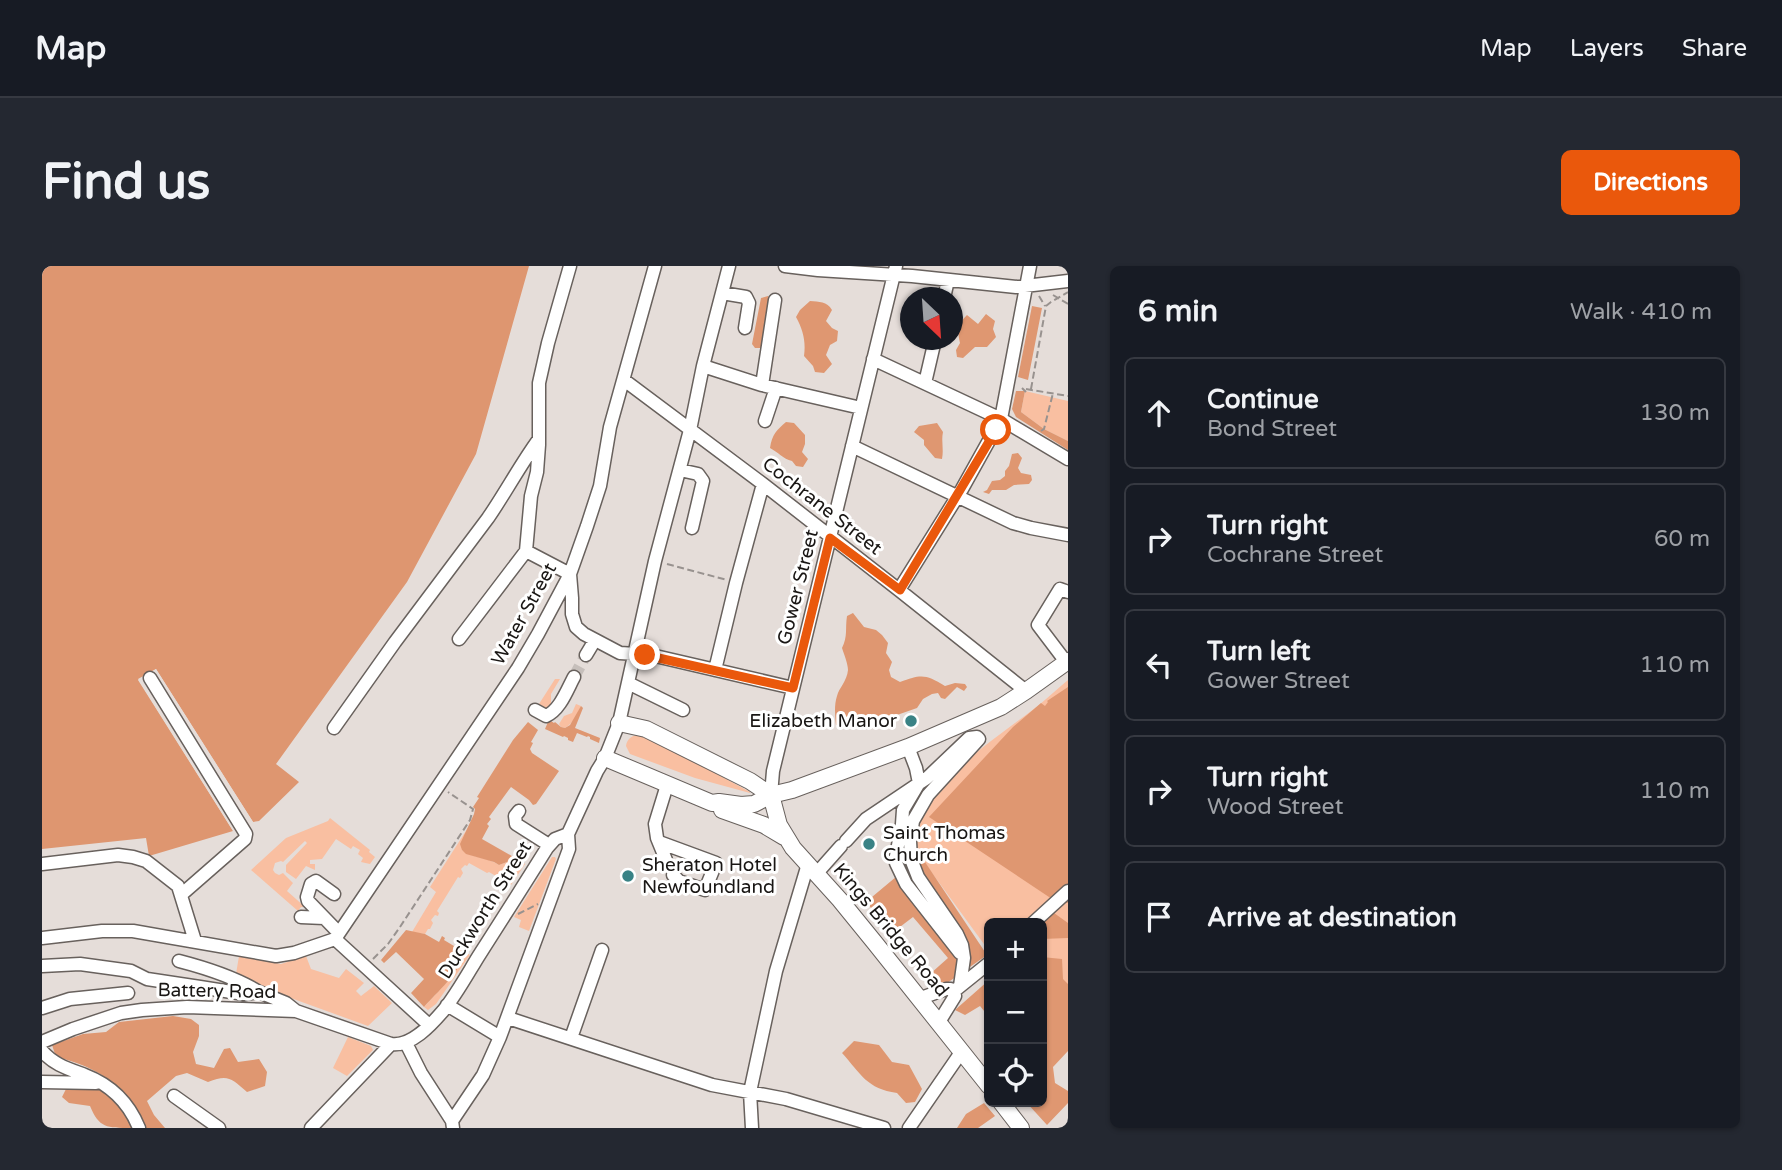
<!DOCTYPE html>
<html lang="en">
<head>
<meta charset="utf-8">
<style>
  body { margin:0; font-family:"Varela Round",sans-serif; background:#242831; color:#f1f3f6 }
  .controls { position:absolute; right:21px; bottom:21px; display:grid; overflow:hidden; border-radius:10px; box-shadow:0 2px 5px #0004 }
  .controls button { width:63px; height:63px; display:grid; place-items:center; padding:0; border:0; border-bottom:2px solid #363941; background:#171b24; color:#f1f3f6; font:35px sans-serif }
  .compass { position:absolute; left:858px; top:21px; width:63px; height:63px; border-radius:50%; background:#171b24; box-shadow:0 2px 5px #0004; rotate:155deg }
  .stop { position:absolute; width:21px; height:21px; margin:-16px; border:5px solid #ea580c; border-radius:50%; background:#fff }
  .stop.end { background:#ea580c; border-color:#fff; box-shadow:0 2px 7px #0008 }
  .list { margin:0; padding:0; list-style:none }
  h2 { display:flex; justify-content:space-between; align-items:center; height:91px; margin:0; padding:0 28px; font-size:30px }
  h2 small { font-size:23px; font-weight:400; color:#9ea1a6 }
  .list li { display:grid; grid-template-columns:46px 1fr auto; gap:21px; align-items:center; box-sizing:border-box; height:112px; margin:0 14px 14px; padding:0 14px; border:2px solid #363941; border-radius:10px }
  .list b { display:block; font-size:26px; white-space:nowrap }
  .list p { margin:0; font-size:23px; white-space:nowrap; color:#9ea1a6 }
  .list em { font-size:23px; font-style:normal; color:#9ea1a6 }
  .icon { flex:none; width:38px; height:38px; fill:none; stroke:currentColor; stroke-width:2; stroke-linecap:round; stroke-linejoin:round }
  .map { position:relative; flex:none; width:1026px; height:862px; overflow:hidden; border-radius:10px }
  header { display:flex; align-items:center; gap:42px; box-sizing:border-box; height:98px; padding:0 35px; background:#171b24; border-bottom:2px solid #363941 }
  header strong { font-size:33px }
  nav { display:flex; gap:38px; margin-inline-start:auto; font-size:24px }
  .intro { display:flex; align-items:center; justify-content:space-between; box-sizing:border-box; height:168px; padding:0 42px }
  h1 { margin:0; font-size:49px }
  .button { padding:18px 32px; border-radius:10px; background:#ea580c; color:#fff; font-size:24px; font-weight:700 }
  main { display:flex; gap:42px; padding:0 42px }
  aside { flex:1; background:#171b24; border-radius:10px; box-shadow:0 2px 5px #0004 }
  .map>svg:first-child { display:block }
  .green { fill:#f9bfa1 }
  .forest { fill:#df9771 }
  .water { fill:#de9670 }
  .pier { fill:#e5ddd9 }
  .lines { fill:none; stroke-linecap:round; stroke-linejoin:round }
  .minor-tunnel { stroke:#c6bfbb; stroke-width:12; stroke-dasharray:12 6; stroke-linecap:butt }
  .minor-casing { stroke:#68615d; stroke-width:15 }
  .major-casing { stroke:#68615d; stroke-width:18 }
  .path { stroke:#98928f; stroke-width:2; stroke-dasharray:7 3.5; stroke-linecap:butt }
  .minor { stroke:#fff; stroke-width:12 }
  .major { stroke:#fff; stroke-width:16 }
  .route { stroke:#ea580c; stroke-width:9 }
  .poi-dot { fill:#398285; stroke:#fff; stroke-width:2.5 }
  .labels { text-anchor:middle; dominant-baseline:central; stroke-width:6; stroke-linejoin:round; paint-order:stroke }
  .street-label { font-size:19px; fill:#191614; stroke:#fff }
  .poi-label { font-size:19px; fill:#191614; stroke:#fff; text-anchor:start }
</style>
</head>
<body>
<header>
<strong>Map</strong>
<nav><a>Map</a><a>Layers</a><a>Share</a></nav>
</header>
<div class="intro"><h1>Find us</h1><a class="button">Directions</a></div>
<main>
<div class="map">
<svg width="1026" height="862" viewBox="0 0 1026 862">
  <rect width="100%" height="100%" fill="#e5ddd9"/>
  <!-- green -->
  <path class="green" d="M983,125L1026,135V175L1002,163L979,146Z
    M513,413H518L509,428V444H506L497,438Z
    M1026,414V768L1000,762V657H947V685L874,585C874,565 878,545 891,529C920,493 961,467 997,439C1007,431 1016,422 1026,414Z
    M534,438L539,440C536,449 531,457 523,462L519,461L517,458L522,450L530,447Z
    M600,467L708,526V527L653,512L588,488L584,480C585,472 591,469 598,469Z
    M288,552L328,584L327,586L333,591L328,598L319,596L321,592L316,588L318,584L311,580L309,583L294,573L280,593L268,594V598H273V604L264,600L254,613L244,606V599L265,577L263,575L241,596L239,595L233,597L231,604L233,607L237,609L241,607L251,617L245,625L263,641H259L256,645L209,604L244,572L286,555Z
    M429,557L420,584C430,592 446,591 457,599L465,596H470L475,593L483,598L469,619L447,606L445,607L427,597L425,600L423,599L419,603L421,607L418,612L416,611L395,645L397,647L396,650L393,649L389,654L391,657L388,663H386L383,668L370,666L394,626L388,621Z
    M510,591H513L514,593L487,665L477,661L479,654L472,651Z
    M415,682L428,689L394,738L386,744L382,741L408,713L421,688L414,684Z
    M197,690L239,698L264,690L269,703L297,712L304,703L322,717L314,725L319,730L332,720L350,737L326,760L246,731L194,708Z
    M306,771L329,780L331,784L305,810L291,802Z"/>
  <!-- forest -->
  <path class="forest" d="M726,30L729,34L722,82H713L710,78L719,32Z
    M768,35C777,36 785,35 790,44L784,55L790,62L796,65L795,75L788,79L784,89L790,98L782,107L773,106L771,100L762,90C764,75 761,64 754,51L758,44Z
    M990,40L1000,42L986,114L976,111Z
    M944,48L953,55L951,63L954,71L945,81H933L921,92L915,91L914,84L918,77C915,64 916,58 925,49L936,58Z
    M974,125H983L979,146L1002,163L1026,175V184L974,151L970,143Z
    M744,156L752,157L763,169V178L760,186L766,193L761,201L754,200L750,195C741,193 736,186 728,182C730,168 735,164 744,156Z
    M895,157L901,166C899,175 902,183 900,193L893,192L882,179V174L872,166L877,160Z
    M976,187L980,192L976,202L979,207L989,209L990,214L987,218L972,219L964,224H950L947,228L941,226L945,224L950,215L958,214L963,210V205L967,200L970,188Z
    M811,347L822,361L834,364L840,369L846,377L844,387L850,396L847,404L849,411L858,416C879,408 884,408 903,420L913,417L923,418L925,421L922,425L915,421L903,433L899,432L896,427L890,428L881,433L875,442L818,462C810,459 802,461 794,459C793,450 792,439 795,430C797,422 805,415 806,404C806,398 802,388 800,382C806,370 803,363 805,350Z
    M1026,421V637L1010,633L887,551L971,461L999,437L1003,440L1006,436L1005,435Z
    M539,440L541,442L533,462L558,472L557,477L548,473V471L546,470L545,471L535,467L531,476L526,474V472L522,470L521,471L503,463L506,456L509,455L512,457L513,456L519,461L523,462L528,459Z
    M486,456L496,464L489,476L491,477L488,483L490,487L517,505L494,538L491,539L487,534L469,521L447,551L449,553L445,558L447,560L440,573L475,593L470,596H465L457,599L452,596L424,588L420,584L418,578L432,548L433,543L431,541L437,532L435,531L471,474Z
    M879,590L945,689L898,722L888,708L906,692L871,651L850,667L824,636Z
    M1012,647L1026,657V672L1000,673L999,657Z
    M364,664L383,668L397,676L400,670L403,672L402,674L412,680L411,682L421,688C419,706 394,727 382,741L369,727L382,713L354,686L342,697L339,694Z
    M1000,691L1020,693L1021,713L1026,718V785L1011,801L1013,817L1026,825V837L1005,859L984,836H1000V800L1003,797L1000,792Z
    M947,714V751L938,740L923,749L913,744Z
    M131,750L149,753L157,759V770L151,786L154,798L172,802L182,783L188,782L196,796L217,793L225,806L223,820L205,826C189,812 186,808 166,816L145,807L134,810L105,835L112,849L123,862H103C86,821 57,801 14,791L10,779L41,768L64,766L77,756Z
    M812,775L837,779L850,796L867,799L880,823L873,836L864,837L855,827C825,823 819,808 800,787Z
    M25,821C32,821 41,820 48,821C66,823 81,845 90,860L89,862C65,862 57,862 48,840L27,837L20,831Z
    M942,837L953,850L936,862H915L924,848Z"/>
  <!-- water -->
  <path class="water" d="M0,0H487L434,188L365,316L234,498L257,516L217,555L211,556L114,403L96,413L191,565L107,590L104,572L0,583Z"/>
  <!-- pier -->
  <path class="pier" d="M114,403L213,559L208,558L113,407L101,415L194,563L193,568L96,414Z"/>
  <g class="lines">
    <!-- minor-tunnel -->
    <path class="minor-tunnel" d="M532,411L544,389"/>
    <defs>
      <path id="minor" d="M743,0L776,4L870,10L974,21L1026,15
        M680,27L704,31L707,37L703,62
        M902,32L906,14
        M831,93L959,153L1026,193
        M661,100L720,119L819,142
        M582,114L721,218L857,324L984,425
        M883,117L893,74
        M720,119L733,34
        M723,155L734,122
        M810,180L971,257L989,262L1026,269
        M638,204L656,208L661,215L650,262
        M528,308L484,285L489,230L495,206L497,179V117L506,77L528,0
        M528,308L530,332V348L534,361L542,368L578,387L609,389L751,422
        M857,324L920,223L959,153L988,0
        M417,373L484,285
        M544,389L553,374
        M1024,396L996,359L1018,323L1026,326
        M673,404L694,317L721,218
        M108,412L204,568L203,573L140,628
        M586,417L641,444
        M493,444L504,450C518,444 525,424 532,411
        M292,462L353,376L446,252C464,226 478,199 497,173
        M866,481L874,502L877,517L861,544L860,558L854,590V597L864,618L918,687
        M729,529L731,505L854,0
        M477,545L473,550L474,558L507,579
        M804,575L824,553L885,512L927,472L935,471L937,473L886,529L871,555L868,575L869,593L876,611L915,668L920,679L922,692L918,720
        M617,576L674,597L663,624L637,615L631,609
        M624,594L615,572L613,558L625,519
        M0,598L76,589L91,591L104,595L136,620L153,675
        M775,607L799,580
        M292,628L274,615L269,618L265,631L266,635L297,667
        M259,651L282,652
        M991,657L1026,625
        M0,672L60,665H91L234,690L252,687L293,673
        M293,673L476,402L496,368L528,308L545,260L558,220L568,161L613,0
        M293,673L387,759
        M137,695C164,702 193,711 217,726
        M0,700L38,698L89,705L105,713L158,721L202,728L217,726L244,737L254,745
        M879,732L904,723H909L911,726
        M405,739L458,771
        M0,742L28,733L86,727
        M466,752L670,819L744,833L842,862
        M897,756L913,730L911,726L947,697
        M529,772L560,684
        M0,776L31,763L79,747L100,744L145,741L254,745L349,778C369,781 389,759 401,745C414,729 425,709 436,691C459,655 482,619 505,582L513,573L526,568L555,505L563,492L577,457L613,295L648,164L661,100L687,0
        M364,777L379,807L410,855L411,862
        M0,785C12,799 27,803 43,809C69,819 87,837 97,862
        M0,816L54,817
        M132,830L177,862
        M410,855L441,809L458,771L527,583L526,568
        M269,862L349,778
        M710,862L708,826L734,705L766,598
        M867,862L920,785"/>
      <path id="major" d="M577,457L604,463L708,515L729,529
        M563,492L670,537L677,536L699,539L712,538L729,529L750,524L866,481L959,441L984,425L1026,395
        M729,529L737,559L751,582L798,634L833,677L947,820
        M680,544L722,559L742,571
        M959,836L979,862"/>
    </defs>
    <!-- minor casing -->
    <use href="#minor" class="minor-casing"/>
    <!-- major casing -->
    <use href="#major" class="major-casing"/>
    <!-- path -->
    <path class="path" d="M1011,29L1026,38
      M997,30L1003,40
      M980,122L984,126
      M984,123L1026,130
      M989,123L1004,40L1009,36L1026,26
      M999,165L1002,163L1011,127
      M625,298L685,314
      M476,648L496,638
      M331,693L346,678L358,661L428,554L431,543L406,526"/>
    <!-- minor -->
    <use href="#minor" class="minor"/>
    <!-- major -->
    <use href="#major" class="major"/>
  </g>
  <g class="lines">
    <!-- route -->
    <path class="route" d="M603,389L751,422L788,272L858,324L954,164"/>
  </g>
  <!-- markers -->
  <g class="poi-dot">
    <circle cx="869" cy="455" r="7"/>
    <circle cx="827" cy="578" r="7"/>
    <circle cx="586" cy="610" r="7"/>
  </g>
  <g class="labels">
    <!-- street labels -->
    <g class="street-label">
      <text transform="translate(780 240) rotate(38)">Cochrane Street</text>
      <text transform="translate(756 321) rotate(-76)">Gower Street</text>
      <text transform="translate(482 348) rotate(-61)">Water Street</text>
      <text transform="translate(443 644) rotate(-58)">Duckworth Street</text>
      <text transform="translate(849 664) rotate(50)">Kings Bridge Road</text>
      <text transform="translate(175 725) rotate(1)">Battery Road</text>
    </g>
    <!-- poi labels -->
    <g class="poi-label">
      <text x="855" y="455" text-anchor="end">Elizabeth Manor</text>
      <text x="841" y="567">Saint Thomas<tspan x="841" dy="22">Church</tspan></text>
      <text x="600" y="599">Sheraton Hotel<tspan x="600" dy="22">Newfoundland</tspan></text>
    </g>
  </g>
</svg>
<div class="controls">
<button>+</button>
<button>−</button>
<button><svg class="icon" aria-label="locate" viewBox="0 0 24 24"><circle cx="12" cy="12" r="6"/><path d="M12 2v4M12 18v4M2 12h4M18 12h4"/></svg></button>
</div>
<svg class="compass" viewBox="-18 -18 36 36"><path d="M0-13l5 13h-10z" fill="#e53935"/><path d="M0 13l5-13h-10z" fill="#9ea1a6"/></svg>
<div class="stop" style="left:954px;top:164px"></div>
<div class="stop end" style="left:603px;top:389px"></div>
</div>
<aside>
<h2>6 min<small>Walk · 410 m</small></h2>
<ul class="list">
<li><svg class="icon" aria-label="ahead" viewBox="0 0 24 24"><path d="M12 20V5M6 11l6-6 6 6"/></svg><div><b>Continue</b><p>Bond Street</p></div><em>130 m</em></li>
<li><svg class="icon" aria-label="right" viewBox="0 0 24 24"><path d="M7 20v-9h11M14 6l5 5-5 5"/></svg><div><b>Turn right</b><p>Cochrane Street</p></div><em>60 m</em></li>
<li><svg class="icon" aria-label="left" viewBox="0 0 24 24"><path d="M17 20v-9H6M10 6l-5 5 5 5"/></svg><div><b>Turn left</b><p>Gower Street</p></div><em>110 m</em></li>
<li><svg class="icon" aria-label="right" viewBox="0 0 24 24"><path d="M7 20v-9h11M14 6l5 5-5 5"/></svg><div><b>Turn right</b><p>Wood Street</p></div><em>110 m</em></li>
<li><svg class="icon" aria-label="arrive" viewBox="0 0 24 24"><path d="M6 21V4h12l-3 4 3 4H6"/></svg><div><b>Arrive at destination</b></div></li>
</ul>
</aside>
</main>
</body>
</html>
